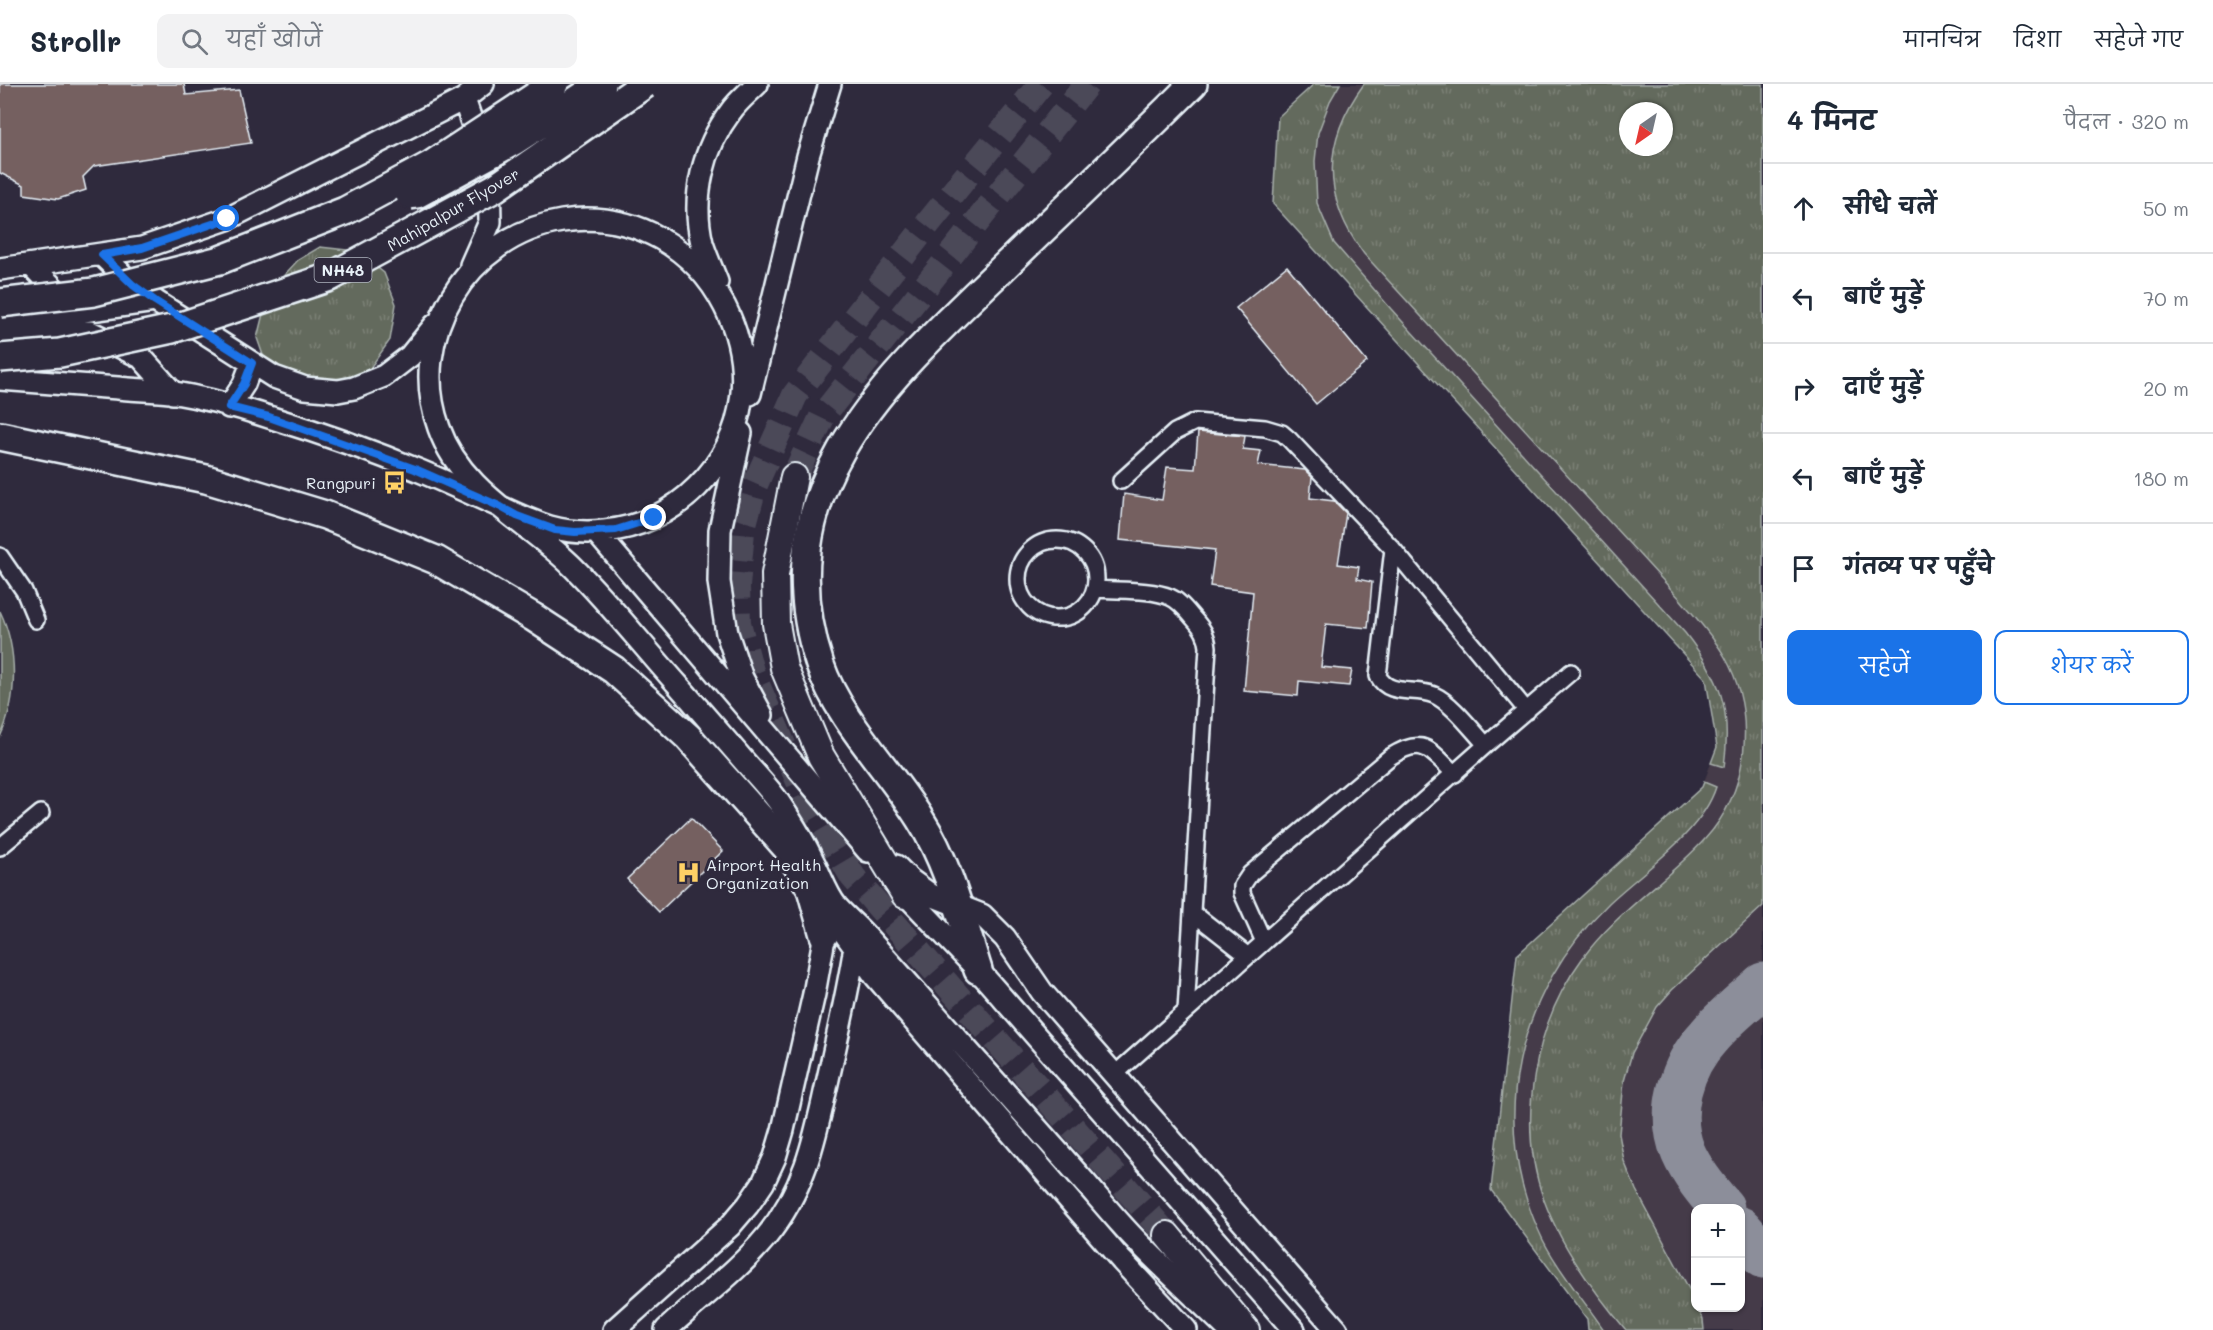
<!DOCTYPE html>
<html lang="hi">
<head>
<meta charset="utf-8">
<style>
  body { margin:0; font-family:Mali,"Playpen Sans Deva",sans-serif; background:#f2f2f3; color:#1f2937 }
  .controls { position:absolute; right:18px; bottom:18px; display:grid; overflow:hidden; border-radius:12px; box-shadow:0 2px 4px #0004 }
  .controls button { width:54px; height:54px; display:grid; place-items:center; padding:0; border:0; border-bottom:2px solid #e0e1e3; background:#fff; color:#1f2937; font:30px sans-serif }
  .compass { position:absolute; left:1619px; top:18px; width:54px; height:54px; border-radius:50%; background:#fff; box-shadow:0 2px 4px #0004; rotate:214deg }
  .stop { position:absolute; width:18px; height:18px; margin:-14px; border:4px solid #1a73e8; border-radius:50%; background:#fff }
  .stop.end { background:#1a73e8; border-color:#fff; box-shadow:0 2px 6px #0008 }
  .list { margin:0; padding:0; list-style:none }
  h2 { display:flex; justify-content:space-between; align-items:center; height:78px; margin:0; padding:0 24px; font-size:26px }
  h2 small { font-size:20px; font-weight:400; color:#747a83 }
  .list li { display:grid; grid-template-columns:39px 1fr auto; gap:18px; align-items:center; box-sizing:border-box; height:90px; padding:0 24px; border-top:2px solid #e0e1e3 }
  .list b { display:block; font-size:22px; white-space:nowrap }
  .list em { font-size:20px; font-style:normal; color:#747a83 }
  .actions { display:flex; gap:12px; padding:18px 24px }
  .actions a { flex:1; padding:14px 0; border:2px solid #1a73e8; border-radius:12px; text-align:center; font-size:21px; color:#1a73e8 }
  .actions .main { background:#1a73e8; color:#fff }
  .icon { flex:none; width:33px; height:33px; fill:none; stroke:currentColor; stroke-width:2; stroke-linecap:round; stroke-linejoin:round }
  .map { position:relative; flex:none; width:1763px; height:1246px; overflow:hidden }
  header { display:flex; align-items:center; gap:36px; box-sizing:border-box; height:84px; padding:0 30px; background:#fff; border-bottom:2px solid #e0e1e3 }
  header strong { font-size:28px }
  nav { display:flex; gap:33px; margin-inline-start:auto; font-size:21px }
  .search { width:420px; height:54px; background:#f2f2f3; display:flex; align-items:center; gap:15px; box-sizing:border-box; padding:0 21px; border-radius:12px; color:#747a83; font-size:22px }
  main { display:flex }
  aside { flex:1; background:#fff }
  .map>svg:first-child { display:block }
  .built { fill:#443a48; fill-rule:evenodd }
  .grass { fill:url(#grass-tufts); stroke:#a6aeaa; stroke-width:1.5; fill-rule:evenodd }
  .garden { fill:#646a5d; stroke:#a6aeaa; stroke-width:1.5 }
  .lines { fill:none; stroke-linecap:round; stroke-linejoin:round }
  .taxiway { stroke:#8c8e9a; stroke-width:45 }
  .building { fill:#746061; stroke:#e8f1f8; stroke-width:1.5 }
  .trunk-tunnel { stroke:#4b4859; stroke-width:26; stroke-dasharray:26 13; stroke-linecap:butt }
  .minor-casing { stroke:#e8f1f8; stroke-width:20 }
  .secondary-casing { stroke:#e8f1f8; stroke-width:26 }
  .trunk-casing { stroke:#e8f1f8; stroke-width:30 }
  .motorway-casing { stroke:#e8f1f8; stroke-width:32 }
  .minor { stroke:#2f2a3d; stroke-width:15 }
  .secondary { stroke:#2f2a3d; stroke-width:21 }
  .trunk { stroke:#2f2a3d; stroke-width:26 }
  .motorway { stroke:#2f2a3d; stroke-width:27 }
  .motorway-bridge-casing { stroke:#e8f1f8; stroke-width:32; stroke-linecap:butt }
  .motorway-bridge { stroke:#2f2a3d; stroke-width:27 }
  .route { stroke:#1a73e8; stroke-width:8 }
  .labels { text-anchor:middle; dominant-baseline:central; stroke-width:6; stroke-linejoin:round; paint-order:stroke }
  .shield { fill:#2f2a3d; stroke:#b0b5c0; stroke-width:1.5 }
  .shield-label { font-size:15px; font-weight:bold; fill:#e8f1f8 }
  .street-label { font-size:16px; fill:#e8f1f8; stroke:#2f2a3d }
  .poi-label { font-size:16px; fill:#e8f1f8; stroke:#2f2a3d; text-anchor:end }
</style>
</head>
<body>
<header>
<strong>Strollr</strong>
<div class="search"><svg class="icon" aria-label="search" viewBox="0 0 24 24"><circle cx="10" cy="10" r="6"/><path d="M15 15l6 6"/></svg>यहाँ खोजें</div>
<nav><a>मानचित्र</a><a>दिशा</a><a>सहेजे गए</a></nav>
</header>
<main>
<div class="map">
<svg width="1763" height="1246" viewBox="0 0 1763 1246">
  <defs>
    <pattern id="grass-tufts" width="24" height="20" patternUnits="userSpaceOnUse" patternTransform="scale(1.5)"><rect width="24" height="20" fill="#646a5d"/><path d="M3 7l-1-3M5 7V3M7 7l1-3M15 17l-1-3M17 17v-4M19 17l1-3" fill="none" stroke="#7a8075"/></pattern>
  </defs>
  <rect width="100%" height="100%" fill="#2f2a3d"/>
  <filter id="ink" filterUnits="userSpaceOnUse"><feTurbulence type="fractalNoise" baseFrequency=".0167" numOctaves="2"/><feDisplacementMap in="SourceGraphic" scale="12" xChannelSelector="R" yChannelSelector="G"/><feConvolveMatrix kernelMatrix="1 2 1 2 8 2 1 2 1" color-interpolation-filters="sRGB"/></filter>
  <g filter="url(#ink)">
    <!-- built -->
    <path class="built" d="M1314,0H1763V1246H1588L1587,1235L1491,1106L1517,871L1702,703L1717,663L1706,595L1273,120L1278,33ZM1628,27H1664V63H1628ZM1696,1124H1740V1224H1696Z"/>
    <!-- grass -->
    <path class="grass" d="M1314,0H1340L1330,17L1318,49L1315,77L1317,119L1334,159L1391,225L1685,549C1721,595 1732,624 1724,683L1711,679L1717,663L1706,595L1273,120L1278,33Z
      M1364,0H1763V822L1672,906L1657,923L1632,969L1624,997L1619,1050L1624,1077L1636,1106L1695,1216L1696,1224H1698L1703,1236L1704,1246H1626C1594,1208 1561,1163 1544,1116C1516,1039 1534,940 1582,875C1616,828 1667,797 1705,755C1749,707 1757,630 1725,573C1713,552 1696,534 1681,516L1364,170C1321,113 1322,57 1364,0ZM1628,27H1664V63H1628Z
      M320,163L356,167L384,189L396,220L390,256L370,284L348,297L302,300L264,274L257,254L263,230L277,199L298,176Z
      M1704,698L1716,703C1702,748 1643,787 1609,819C1517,908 1485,1038 1543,1156C1559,1188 1584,1216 1604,1246H1588L1587,1235L1491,1106L1517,871L1702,703Z"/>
    <!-- garden -->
    <path class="garden" d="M0,527C18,565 18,615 0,653Z"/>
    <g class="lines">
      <!-- taxiway -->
      <path class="taxiway" d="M1722,1124C1707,1107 1692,1089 1683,1068C1667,1028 1681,982 1709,952C1725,933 1745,918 1763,901
        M1740,1145L1763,1172"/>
    </g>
    <!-- building -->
    <path class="building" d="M0,0H184L186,11L239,6L251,59L94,82L83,93L86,106L58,115L24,110V101L0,89Z
      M1287,182L1367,278L1316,320L1236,224Z
      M1198,348L1245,352L1243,365L1261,367L1258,381L1305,386L1312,393L1310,414L1334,417L1346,429L1338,480L1359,483L1357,495L1372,498L1368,544L1326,540L1321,583L1352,586L1349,602L1299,597L1298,612L1244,607L1253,508L1210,502L1215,466L1120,456L1124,410L1162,416L1167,383L1195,385Z
      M691,734L723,767L659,828L627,795Z"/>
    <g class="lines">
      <!-- trunk-tunnel -->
      <path class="trunk-tunnel" d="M1041,0L930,137L795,311L754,403L742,447L737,502L738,539L751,587L807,716L853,793L1167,1151
        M794,393L823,331L1087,0"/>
      <defs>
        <path id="minor" d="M1121,397L1175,348L1195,338L1265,344L1282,349L1289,355L1393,465L1527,627
          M1018 495a39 39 0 1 1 78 0a39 39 0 1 1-78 0Z
          M1393,465L1378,592C1389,613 1415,603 1434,611C1452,619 1472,646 1486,661
          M0,472L24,507L36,536
          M1096,505C1117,507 1151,505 1170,513C1180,517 1187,527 1194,535C1202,544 1207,551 1208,563L1186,927
          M0,763L41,729
          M1193,829L1248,872
          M1264,858L1242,809V802L1250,790L1390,673C1424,651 1429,666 1455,690
          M1114,991L1486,661L1571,588"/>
        <path id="secondary" d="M464,15L489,89L490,138L471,181
          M102,171L133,201L155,217L274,293L305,304L338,307L354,304L384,292L410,272L435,241
          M32,182L69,220
          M0,185L142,164L227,135L464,15L483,0
          M717,198C712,185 706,172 702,159C691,113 703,64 731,27C738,17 748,9 757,0
          M0,235L76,228L155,217
          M0,254L66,247L90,248L141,273L173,309
          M0,295C39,298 78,301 118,304C135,306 153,306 170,308C200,313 242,324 272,334C321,349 372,367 420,387C444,397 468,408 492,419C531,437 558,452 604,447C639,444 672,428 697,403C803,298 710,115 562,137C467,152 406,253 439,344C462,409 527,437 573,483C610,520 643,562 678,601C698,624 718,647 738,670C752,687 768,702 780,720C792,738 804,757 813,777C821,792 826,810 837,823C846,833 856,841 865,851C897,886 929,923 961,959C1001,1004 1042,1050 1083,1096C1103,1119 1122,1143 1144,1164C1172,1192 1201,1219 1229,1246
          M750,310L808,72L830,0
          M229,323L244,300L252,279
          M741,349L720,446L719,498L727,549L742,594L762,631
          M596,448L868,767
          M896,782L909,795L931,811L982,831L1005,854L1042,908L1337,1246
          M894,798L978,886L1294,1246
          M830,829L876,893L1122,1177L1186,1246
          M614,1246L730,1142L748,1121L763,1099L775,1073L783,1046L814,910L827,838
          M666,1246C699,1215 737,1188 766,1153C810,1099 817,1042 832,977C841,936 850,897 856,856"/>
        <path id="trunk" d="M794,393L775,490L776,540L784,584L821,672L905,811
          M1167,1151L1246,1246"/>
        <path id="motorway" d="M0,352L206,395L325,431L436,476L533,533L614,586L688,653L787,764L811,805L824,851
          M978,886C962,836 949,780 920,735C889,685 839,636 820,581C761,402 891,292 1006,181C1068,121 1132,61 1193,0"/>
      </defs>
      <!-- minor casing -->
      <use href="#minor" class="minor-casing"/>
      <!-- secondary casing -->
      <use href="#secondary" class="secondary-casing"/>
      <!-- trunk casing -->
      <use href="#trunk" class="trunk-casing"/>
      <!-- motorway casing -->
      <use href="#motorway" class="motorway-casing"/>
      <!-- minor -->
      <use href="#minor" class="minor"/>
      <!-- secondary -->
      <use href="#secondary" class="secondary"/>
      <!-- trunk -->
      <use href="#trunk" class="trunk"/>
      <!-- motorway -->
      <use href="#motorway" class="motorway"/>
      <defs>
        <path id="motorway-bridge" d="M410,111L417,110L514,57L602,0
          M0,219L94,208L220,176L345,127L431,81L554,0
          M0,274L60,269L172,245L330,193L495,104L645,0"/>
      </defs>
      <!-- motorway-bridge casing -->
      <use href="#motorway-bridge" class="motorway-bridge-casing"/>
      <!-- motorway-bridge -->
      <use href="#motorway-bridge" class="motorway-bridge"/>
    </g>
  </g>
  <g class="lines" filter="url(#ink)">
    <!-- route -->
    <path class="route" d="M227,135L142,164L102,171L133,201L155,217L252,279L244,300L229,323L269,333L415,385L499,422L517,432L555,446L575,448L616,446L654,434"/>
  </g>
  <!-- icons -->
  <defs>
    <symbol id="bus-bare" viewBox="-9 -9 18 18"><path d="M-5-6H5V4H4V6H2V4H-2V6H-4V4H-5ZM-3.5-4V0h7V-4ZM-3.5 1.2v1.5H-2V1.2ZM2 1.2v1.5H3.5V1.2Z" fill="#ffd166" stroke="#2f2a3d" stroke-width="2.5" paint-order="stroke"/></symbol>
    <symbol id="hospital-bare" viewBox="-9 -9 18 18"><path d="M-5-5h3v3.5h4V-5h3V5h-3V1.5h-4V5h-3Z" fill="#ffd166" stroke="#2f2a3d" stroke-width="2.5" paint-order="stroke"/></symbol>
  </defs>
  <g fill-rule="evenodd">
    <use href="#bus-bare" x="378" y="382" width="33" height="33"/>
    <use href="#hospital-bare" x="672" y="772" width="33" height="33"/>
  </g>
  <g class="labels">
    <!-- shield labels -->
    <rect class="shield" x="314.5" y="174" width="57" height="24" rx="4.5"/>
    <g class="shield-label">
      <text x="343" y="186">NH48</text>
    </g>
    <!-- street labels -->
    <g class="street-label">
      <text transform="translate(453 125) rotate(-30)">Mahipalpur Flyover</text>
    </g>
    <!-- poi labels -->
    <g class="poi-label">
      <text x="376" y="398">Rangpuri</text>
      <text x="706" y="780" text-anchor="start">Airport Health<tspan x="706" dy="18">Organization</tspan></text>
    </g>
  </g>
</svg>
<div class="controls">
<button>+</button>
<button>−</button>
</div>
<svg class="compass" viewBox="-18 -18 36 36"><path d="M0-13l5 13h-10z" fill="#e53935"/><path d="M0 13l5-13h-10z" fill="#747a83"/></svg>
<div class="stop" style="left:227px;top:135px"></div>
<div class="stop end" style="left:654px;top:434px"></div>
</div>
<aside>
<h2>4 मिनट<small>पैदल · 320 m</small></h2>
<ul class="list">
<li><svg class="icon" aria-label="ahead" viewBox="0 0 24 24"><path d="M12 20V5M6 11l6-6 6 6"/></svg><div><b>सीधे चलें</b></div><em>50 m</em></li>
<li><svg class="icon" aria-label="left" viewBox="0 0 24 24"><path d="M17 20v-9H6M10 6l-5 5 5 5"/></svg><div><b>बाएँ मुड़ें</b></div><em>70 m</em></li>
<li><svg class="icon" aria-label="right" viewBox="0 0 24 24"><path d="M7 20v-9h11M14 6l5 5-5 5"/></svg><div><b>दाएँ मुड़ें</b></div><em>20 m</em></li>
<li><svg class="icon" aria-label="left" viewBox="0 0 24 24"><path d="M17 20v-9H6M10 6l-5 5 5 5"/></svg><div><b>बाएँ मुड़ें</b></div><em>180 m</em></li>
<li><svg class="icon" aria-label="arrive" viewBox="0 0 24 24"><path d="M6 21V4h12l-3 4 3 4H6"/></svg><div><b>गंतव्य पर पहुँचे</b></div></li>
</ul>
<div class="actions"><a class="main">सहेजें</a><a>शेयर करें</a></div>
</aside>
</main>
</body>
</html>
